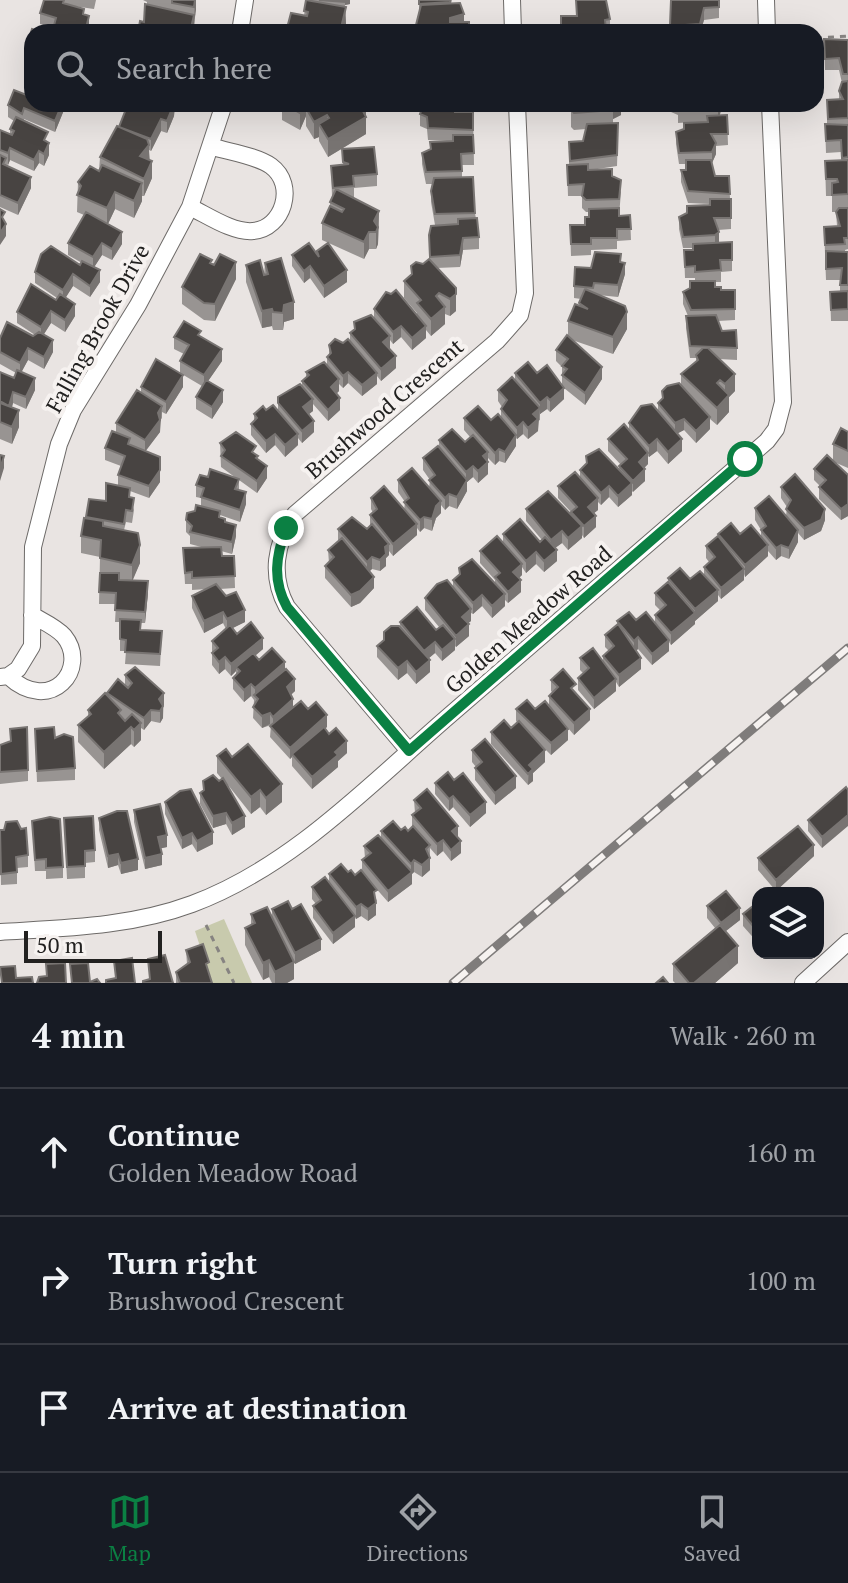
<!DOCTYPE html>
<html lang="en">
<head>
<meta charset="utf-8">
<style>
  body { margin:0; font-family:"PT Serif",serif; background:#20242c; color:#f1f3f6 }
  .controls { position:absolute; right:24px; bottom:24px; display:grid; overflow:hidden; border-radius:16px; box-shadow:0 8px 32px #0002 }
  .controls button { width:72px; height:72px; display:grid; place-items:center; padding:0; border:0; border-bottom:2px solid #363941; background:#171b24; color:#f1f3f6; font:40px sans-serif }
  .scale { position:absolute; left:24px; bottom:20px; width:138px; box-sizing:border-box; padding-left:8px; border:4px solid #222120; border-top:0; font-size:22px; line-height:28px; white-space:nowrap; color:#222120; -webkit-text-stroke:6px #f6f2f0; paint-order:stroke }
  .stop { position:absolute; width:24px; height:24px; margin:-18px; border:6px solid #0b8043; border-radius:50%; background:#fff }
  .stop.end { background:#0b8043; border-color:#fff; box-shadow:0 2px 8px #0008 }
  .list { margin:0; padding:0; list-style:none }
  h2 { display:flex; justify-content:space-between; align-items:center; height:104px; margin:0; padding:0 32px; font-size:34px }
  h2 small { font-size:26px; font-weight:400; color:#9ea1a6 }
  .list li { display:grid; grid-template-columns:52px 1fr auto; gap:24px; align-items:center; box-sizing:border-box; height:128px; padding:0 32px; border-top:2px solid #363941 }
  .list b { display:block; font-size:30px; white-space:nowrap }
  .list p { margin:0; font-size:26px; white-space:nowrap; color:#9ea1a6 }
  .list em { font-size:26px; font-style:normal; color:#9ea1a6 }
  .icon { flex:none; width:44px; height:44px; fill:none; stroke:currentColor; stroke-width:2; stroke-linecap:round; stroke-linejoin:round }
  .map { position:relative; flex:none; width:848px; height:983px; overflow:hidden }
  .search { position:absolute; background:#171b24; box-shadow:0 8px 32px #0002; left:24px; right:24px; top:24px; height:88px; display:flex; align-items:center; gap:20px; box-sizing:border-box; padding:0 28px; border-radius:24px; color:#9ea1a6; font-size:30px }
  .sheet { height:488px; background:#171b24 }
  nav { display:flex; justify-content:space-around; align-items:center; box-sizing:border-box; height:112px; border-top:2px solid #363941; background:#171b24; font-size:22px; color:#9ea1a6 }
  nav a { display:grid; justify-items:center; gap:4px }
  nav .on { color:#0b8043 }
  .map>svg:first-child { display:block }
  .green { fill:#c8caad }
  .lines { fill:none; stroke-linecap:round; stroke-linejoin:round }
  .minor-casing { stroke:#6d6a68; stroke-width:18 }
  .path { stroke:#868381; stroke-width:3; stroke-dasharray:6 6; stroke-linecap:butt }
  .minor { stroke:#fff; stroke-width:16 }
  .rail-casing { stroke:#7f7c7b; stroke-width:9 }
  .rail { stroke:#f6f2f0; stroke-width:6; stroke-dasharray:18; stroke-linecap:butt }
  .wall { fill:#989492 }
  .shaded-wall { fill:#787472 }
  .building { fill:#484442; stroke:#787472; stroke-width:2 }
  .route { stroke:#0b8043; stroke-width:10 }
  .labels { text-anchor:middle; dominant-baseline:central; stroke-width:8; stroke-linejoin:round; paint-order:stroke }
  .street-label { font-size:22px; fill:#222120; stroke:#f6f2f0 }
</style>
</head>
<body>
<div class="map">
<svg width="848" height="983" viewBox="0 0 848 983">
  <rect width="100%" height="100%" fill="#e9e4e2"/>
  <!-- green -->
  <path class="green" d="M224,919L252,983H212L195,931Z"/>
  <g class="lines">
    <defs>
      <path id="minor" d="M512,0L513,32
        M766,0L767,32
        M240,32L245,0
        M190,207C207,215 233,233 253,231C283,229 297,185 271,166C257,156 230,152 213,147
        M8,676C51,716 90,668 64,636C56,627 42,621 32,615
        M0,677L8,676L18,669L32,646L33,547L59,444L73,410L138,305L190,207L224,104
        M409,751L287,607C270,576 275,543 295,514L497,341L520,315L525,293L517,104
        M0,932C64,928 130,927 192,904C292,867 370,784 450,715C555,624 661,533 767,441L776,429L783,402L770,104
        M803,983L848,942"/>
    </defs>
    <!-- minor casing -->
    <use href="#minor" class="minor-casing"/>
    <!-- path -->
    <path class="path" d="M816,38L848,36
      M206,925L234,983"/>
    <!-- minor -->
    <use href="#minor" class="minor"/>
    <defs>
      <path id="rail" d="M453,983L848,648"/>
    </defs>
    <!-- rail casing -->
    <use href="#rail" class="rail-casing"/>
    <!-- rail -->
    <use href="#rail" class="rail"/>
  </g>
  <!-- wall -->
  <path class="wall" d="M44,0H96L94,9L73,6L84,15L89,28L88,32H53V28L40,24V13Z
    M143,0H196L194,32H138L144,22L147,5V2Z
    M306,0H350V4L345,5L346,24L304,16Z
    M419,0H452L451,4L464,22L469,32H416V25L419,14Z
    M671,0H719V18L704,20L701,31L722,32H670Z
    M561,16L610,19V31L561,32Z
    M32,32V83H31V66L26,65V48Z
    M824,39L848,40V249L845,250V252H848V321H831L830,292H840V280H826L824,227L837,226L836,212H832V196H826L825,161L842,160L841,152L826,153L825,124H827V100H839V91L842,83L839,70H825Z
    M29,96L66,104V105L55,132L24,119V120L48,142L49,155L44,166L39,163L34,171L10,160L8,165L6,164L31,188L18,215L0,207V130L10,135V129L14,121L8,117V105Z
    M128,104H175L174,116L167,133L161,131L151,151L149,150L152,178L144,196H142V201L134,218L115,209L108,224L122,244L112,260L102,255L94,267L100,282L90,297L73,286L65,298L75,316L65,332L51,323L43,335L53,352L44,369L28,360L21,372L35,390L26,409L13,403L12,407L19,427L12,444L0,439V372L14,378L16,373L0,364V338L35,335L17,323V312L56,300L57,298L35,283V272L80,265L82,263L68,255V243L84,215L77,212L78,182L99,171L100,157L119,127Z
    M276,104H312V106L366,104V134L328,157L319,141V137L314,139L306,126V116L300,130L282,120V106Z
    M469,104L468,112H473L474,165H462V178L475,213L479,237V249L463,250L460,267L437,268L456,311L450,316L445,314V324L431,336L426,330V338L412,350L401,337L393,344L390,340L389,349L396,368L381,381L377,376V384L362,396L348,383L343,388L339,384V391L336,394L340,410L328,421L313,404V411L308,414L314,432L302,443L298,438V445L285,457L275,445L266,453L251,435V424L254,421V414L266,410H278V397L302,387V381L306,377V372L327,364V357L329,355V345L343,343L350,341V333L374,318V309L417,316V313L404,298V281L411,275V266L423,264L429,260V235L435,225L431,202V191L433,184H426L422,164V153L453,141L428,140L427,129L420,126V114Z
    M567,104H621V115L613,119V123L618,134L617,166L591,170L612,176L621,192L619,216L630,215L631,240L617,241V249L591,250V255L571,256L570,225H585L589,217V212H586L582,208V196H568L567,165H569V142L583,141L586,129L574,130L571,127V112H567Z
    M671,104H721L720,115H727L728,145L716,146V154L712,163L715,176H729L730,199H731V229L718,230L719,242H732V271L721,272V282H715V287L721,290H735V320L718,321L722,331L737,348V360L719,359L735,391L729,397V412L717,425L710,419V429L696,443L684,430L677,433L682,451L668,464L657,451L649,457L648,456V464L644,468L645,481L632,492V495L618,507L609,497L601,505L598,502V510L594,513L596,527L584,538L582,535V538L568,550L562,543L555,548L557,561L544,572L536,564L526,573L522,567V575L519,578L521,592L508,603L505,600V606L492,618L482,606L473,614L471,613V621L468,623L469,636L456,647L455,646V650L442,661L435,653L428,659L430,672L416,684L407,673L398,680L377,657V646L400,627V622L436,630L439,627L425,610V598L453,587V580L459,575V568L495,583V580L480,563V551L503,543V534L540,542L542,540L526,521V509L571,515V512L558,498V486L580,478V470L586,464V456L619,469V466L621,465L608,451V439L629,431V423L658,411V403L681,385V374L696,361V358H690L686,328V316H688L683,304V292L690,288L695,281V278H685L684,250H693V248H683L679,229V217L710,204L688,203L681,182V170H686V164H679L676,144V132L684,129L693,122L678,123V115L671,112Z
    M342,149L377,174V186L354,188V197L353,198L379,211L378,244L376,249H369L364,259L322,240V223L330,207V202L332,197L331,166L343,165Z
    M317,251L347,282L324,298L310,278L304,283L292,266V255H317Z
    M621,262L625,274L618,297L598,295L627,329L613,354L572,340L602,379L585,405L564,388V399L550,412L547,409L540,414V420L538,421V431L528,439L523,434L517,439L516,438V446L505,463L499,461L495,465L488,458V474L478,483L473,477L467,482V491L457,509L449,506L445,510L441,505V513L436,518L432,531L424,528L420,532L417,528V535L393,556L389,551V555L386,558V566L380,571L372,569L369,571L374,588L360,603L351,607L325,578V566L329,563L328,550L338,541V529H367L370,526V515L373,513L371,509V498L404,510L405,502L398,492V480L429,488L430,480L423,470V458L439,447V440L465,442L470,437L464,430V418L491,420L501,417V409L502,407L498,401V390L515,381V373H537L562,385V367L556,361V350L568,336V321L579,306L581,299L574,298V286L591,268Z
    M265,263L294,319L284,322L283,330H273L272,326L262,328L246,282V265L264,275Z
    M212,264L236,279L215,321L204,320L182,304V287Z
    M174,337H201L222,361L208,381L223,402L212,419L196,409V397L202,386L180,373V361L184,354L174,349Z
    M141,387H183L166,414L162,412V418L160,421V432L145,451L160,457V482L149,498L130,491V497L134,510L132,523L126,522L124,530L140,563L132,580L148,593L145,623H141L140,630L162,631L160,666L125,664L126,651H120V622H115L116,604H99L100,557L81,553V536L86,518L106,501L118,486V475L121,466L105,460V448L116,433V423L141,393Z
    M848,421V468L834,462L848,475V516L841,520L819,499V487L820,486L814,480V469L833,460V444L848,431Z
    M220,443L256,455L267,478L257,493L239,480V490L246,504L240,522L220,515V518L236,536L232,554L221,551L222,556H234L235,588L220,589L245,622L232,628L237,634L263,649L255,656L259,660L285,670L295,691L291,695L293,708L308,709L327,727L325,728L347,753L338,761V767L312,789L292,766V757L290,759L270,737L271,725L262,728L253,718L254,700L251,696L244,702L233,689V678L236,674V671L231,676L225,669L219,674L212,665V641L226,629L223,623L204,633L192,608V596L207,589L192,590V584H185L183,548H205L190,544V536L186,532V520L201,506V498L196,497V485L208,477L236,478L221,467Z
    M781,487L825,520L821,531L804,540L798,533V542L789,559L781,556L776,560L768,551V556L745,577L744,574V580L721,599L718,595V601L695,621V620V624L671,645L669,642V651L652,665L638,649L636,651L641,669L619,687L616,682V691L594,709L578,690V678L583,673L580,670V658L603,662V656L609,651L605,647V635L617,625V621L636,620L655,623V615L660,610L655,605V593L668,583V578L690,579L704,575V567L709,562L706,558V546L718,537V534H740L761,536V530L755,520V508L786,516L787,507L781,498Z
    M125,675L164,693L163,718L160,723L151,721L144,730L141,728V740L134,747L131,744L104,769L78,742V725L88,717V710L107,695V693L125,685Z
    M551,680L576,693L590,720L574,735L563,722L568,740L551,755L539,743L545,762L533,773V781L528,785L491,744V732L511,728L517,722L516,721V709H535L549,706V696L553,693L551,691Z
    M10,729L28,770V781L0,784V745L10,741Z
    M35,729L55,738L75,768V780L37,782Z
    M472,750L516,788L495,805L475,780V768L476,767L472,762Z
    M217,756L232,757L282,802L266,815L260,807L251,814L228,785L245,827L232,835L226,824L213,828L200,804V793L203,791V781H219L222,779L217,773Z
    M454,780L486,813L470,827L453,807L449,811L435,794V783Z
    M846,787L822,848L808,831V820Z
    M414,800L458,838L461,853L451,861L443,851L437,856L430,848V870L422,877L414,872L412,874V884L388,902L366,877L377,901L376,902V915L368,921L361,916L356,919L355,918V927L333,944L313,918V906L316,904L312,899V887L329,881V874L348,872L355,875L362,872V860L365,858L364,846L381,838V831H408L412,827V815L415,813Z
    M165,802L213,844L197,852L192,844L182,849L165,814Z
    M134,810L167,847L161,848L162,865L145,869L134,822Z
    M64,818L95,850V862L85,863V878L67,879Z
    M99,818L138,870L121,874L118,865L108,868L99,830Z
    M32,821L63,867V878L46,879V871H35Z
    M0,830L28,855V867L17,868V884L1,885Z
    M814,856L776,891L758,870V858Z
    M758,902V943L743,926V914Z
    M707,906L740,920L725,931L738,963L715,983H675L673,981V964L715,928L707,918Z
    M272,909H292L321,950L295,964L294,963V979L287,983H272L269,977L263,980L245,945V928L251,925V914L272,917Z
    M186,950L209,974L212,983H176V972L187,964Z"/>
  <!-- shaded-wall -->
  <path class="shaded-wall" d="M195,0H196V10L194,24Z
    M345,0H350V4L345,5L346,24L344,32H340L345,13Z
    M704,8V20L700,32V24Z
    M464,14V32H450V18Z
    M194,15V32H190Z
    M89,16V28L88,32H85Z
    M62,104H66V105L55,132V121Z
    M173,104H175L174,116L167,133V121Z
    M304,104H312L308,112L306,108V116L300,130V113Z
    M363,104H366V134L328,157V139Z
    M613,104H621V115L613,119Z
    M718,104H721V110L718,122Z
    M327,115V132L319,124V137L314,139V122Z
    M161,119V131L151,151V139Z
    M49,143V155L44,166V154Z
    M716,143V154L712,163V152Z
    M149,145V162L140,156Z
    M10,148V160L8,165V153Z
    M39,151V163L34,171V160Z
    M152,161V178L144,196V179Z
    M31,177V188L18,215V203Z
    M142,183V201L134,218V201Z
    M115,192V209L107,226V208Z
    M379,211L378,244L376,249V232L374,221Z
    M6,224V236L0,245V233Z
    M122,232V244L112,260V249Z
    M369,232V249L364,259V242Z
    M719,232V243L715,247V235Z
    M463,238V250L460,267V255Z
    M102,243V255L93,269V257Z
    M236,262V279L215,321V304Z
    M625,263V274L618,297V285Z
    M310,266V278L304,283V271Z
    M100,270V282L90,297V286Z
    M347,270V282L324,298V286Z
    M73,274V286L63,302V290Z
    M456,288V311L450,316V299Z
    M294,302V319L284,322L283,330V313L284,305Z
    M75,304V316L65,332V320Z
    M445,307V324L431,336V319Z
    M272,309V326L262,328V311Z
    M51,311V323L41,339V327Z
    M627,312V329L613,354V337Z
    M401,326V337L393,344V332Z
    M426,326V338L412,350V338Z
    M390,336V348L383,354V342Z
    M53,340V352L44,369V357Z
    M28,348V360L20,375V363Z
    M222,349V361L204,387V375Z
    M396,356V368L381,381V369Z
    M602,367V379L585,405V393Z
    M348,372V383L343,388V376Z
    M377,373V384L362,396V385Z
    M735,374V391L729,397V412L717,425V408L725,399V384Z
    M183,375V387L166,414V402Z
    M35,378V390L26,409V397Z
    M339,379V391L331,399V387Z
    M564,388V399L550,412V400Z
    M223,390V402L212,419V407Z
    M13,392V403L9,417V406Z
    M547,397V409L540,414V403Z
    M340,398V410L328,421V410Z
    M313,399V411L303,419V407Z
    M162,406L160,432L145,452V440Z
    M540,408L538,431L528,439V428L533,414Z
    M19,410V427L12,444V427Z
    M710,417V429L696,443V431Z
    M684,419V430L675,435V423Z
    M314,421V432L302,443V431Z
    M523,422V434L517,439V428Z
    M275,434V445L266,453V441Z
    M298,434V445L285,457V445Z
    M516,435V446L505,463V452Z
    M657,439V451L649,457V446Z
    M682,439V451L668,464V452Z
    M499,449V461L495,465V453Z
    M488,452V474L478,483V471L483,456Z
    M648,453V464L639,473V462Z
    M4,456V468L0,481V469Z
    M267,466V478L257,493V481Z
    M473,466V477L467,482V491L457,509V497L466,481V472Z
    M645,469V481L633,492V481Z
    M160,470V482L149,498V486Z
    M632,483V495L618,507V496Z
    M609,486V497L601,505V493Z
    M246,492V504L240,522V510Z
    M449,494V506L445,510V498Z
    M598,498V510L588,518V507Z
    M441,501V513L436,518L432,531V519L436,506Z
    M848,504V516L841,520V509Z
    M825,509V520L821,531L804,540V528Z
    M596,516V527L584,538V526Z
    M424,517V528L420,532V520Z
    M417,524V535L393,556V544Z
    M236,525V536L232,554V542Z
    M582,526V538L568,550V538Z
    M798,530V542L789,559V548Z
    M562,531V543L551,551V540Z
    M389,544V555L386,558V566L380,571V560L385,547Z
    M140,545V563L132,582V565Z
    M768,545V556L745,577V565Z
    M781,545V556L776,560V548Z
    M557,550V561L544,572V561Z
    M536,552V564L526,573V561Z
    M372,557V569L367,574V562Z
    M522,564V575L513,583V572Z
    M744,569V580L721,599V588Z
    M374,577V588L360,603L351,607V595Z
    M521,580V592L508,603V592Z
    M148,581V593L145,623V612Z
    M718,590V601L695,621V609Z
    M505,594V606L492,618V606Z
    M482,595V606L473,614V603Z
    M471,609V621L462,628V617Z
    M245,610V622L227,631V619Z
    M223,612V623L204,633V621Z
    M695,613V624L671,645V633Z
    M469,624V636L456,647V636Z
    M638,637V649L634,652V641Z
    M263,638V649L238,670L236,667V671L231,676V664Z
    M455,639V650L442,661V650Z
    M669,640V651L652,665V654Z
    M435,642V653L424,662V651Z
    M225,657V669L219,674V662Z
    M641,658V669L619,687V675Z
    M430,660V672L416,684V672Z
    M407,661V673L398,680V668Z
    M285,662V674L255,696V688Z
    M295,679V691L287,698V687Z
    M616,679V691L594,709V698Z
    M251,684V696L244,702V690Z
    M164,693V705L159,711V699Z
    M293,699V711L273,728V717Z
    M163,706V718L160,723V711Z
    M590,709V720L574,735V723Z
    M151,710V721L144,730V718Z
    M270,713V724L262,728V716Z
    M327,715V727L293,756L292,754V757L290,759V748Z
    M141,723V740L134,747V730Z
    M131,727V744L104,769V752Z
    M568,729V740L551,755V743Z
    M347,741V753L338,761V767L312,789V777L335,752Z
    M545,750V762L533,773V781L528,785L529,765Z
    M516,776V788L495,805V793Z
    M282,784V802L266,815V798Z
    M260,790V807L251,814V797Z
    M453,796V807L449,811V799Z
    M486,802V813L470,827V815Z
    M226,813V824L213,828V816Z
    M848,815V826L822,848V837Z
    M245,816V827L232,835V823Z
    M458,826V838L452,831Z
    M213,832V844L197,852V841Z
    M192,833V844L182,849V838Z
    M167,835V847L158,849V837Z
    M443,840V851L437,856V844Z
    M461,841V853L451,861V850Z
    M814,845V856L776,891V880Z
    M118,854V865L108,868V856Z
    M162,854V865L145,869V858Z
    M430,858V870L422,877V865Z
    M138,859V870L121,874V863Z
    M414,860V872L412,874V884L388,902V891L411,873V864Z
    M376,903V915L368,921V909Z
    M361,904V916L356,919V907Z
    M740,908V920L721,935V923Z
    M355,916V927L333,944V933Z
    M321,939V950L295,964V953Z
    M738,946V963L715,983H694Z
    M269,960V977L263,980V963Z
    M294,962V979L287,983H275V972Z"/>
  <!-- building -->
  <path class="building" d="M44,0H64L63,3L84,9L83,14L89,16L85,32H62L53,29L56,18L40,13Z
    M172,0H195L194,7L172,3Z
    M306,0L346,7L340,32H286L291,13L307,16L308,12L304,11Z
    M319,0H345V2Z
    M419,0H450V2L419,4Z
    M576,0H606L610,19L605,20L606,29L583,30V32H561V16H577Z
    M671,0H719V7L704,8L700,24L670,26Z
    M460,3L464,14L450,18V22H469V32H422V28L416,25L421,5Z
    M145,4L194,15L190,32L181,31V32H138L140,21L144,22Z
    M32,29L42,32H32V50L26,48Z
    M722,30V32H701V31Z
    M824,39L848,40V74H843L839,58L825,59Z
    M848,81V118L828,119L827,100L843,99L839,91L842,82Z
    M32,89V104H62L55,121L24,108L22,114L8,105L14,90L29,96Z
    M128,104H174L167,121L161,119L151,139L119,127Z
    M284,104H304L300,113Z
    M315,104H363L361,107L366,117L328,139L319,124L329,118L327,115L314,122L306,108Z
    M424,104H467L466,108H455V112H473V130L428,128L427,117L420,114Z
    M572,104H613V110L574,113L571,109Z
    M727,115L728,134H711L716,143L712,152L679,153L676,132L684,129V123L708,122L707,116Z
    M16,117L48,132L44,140L49,143L44,154L39,151L34,160L10,148L8,153L0,150V130L12,135L14,131L10,129Z
    M618,123L617,155L570,161L569,142L583,141L587,124Z
    M825,124L848,125V157L842,158L841,140L826,141Z
    M117,126L147,139L149,145L140,156L152,161L144,179L100,157Z
    M453,135H473L474,153L461,154L462,171L426,172L422,153L431,149L430,142L453,141Z
    M374,147L377,174L353,176L354,186L333,188L331,166L349,164L343,162L342,149Z
    M0,155L6,158L3,164L31,177L18,203L0,195Z
    M686,160H711L715,176H729L730,194L688,191L681,170H686Z
    M848,160V194L832,195V183L838,182L837,179H826L825,161Z
    M588,164V170L612,169V176L621,180L619,199L586,200L582,196L584,184L568,185L567,165Z
    M102,165L142,183L134,201L115,192L107,208L77,195L81,186L78,182L90,166L99,171Z
    M473,177L475,213L435,214L431,191L434,178Z
    M336,189L379,211L374,221L378,227L376,232H369L364,242L322,223L330,206L342,212L344,209L330,202Z
    M710,199H731V218H714L719,232L715,235L683,237L679,217L687,213V206L710,205Z
    M619,208V216L630,215L631,229H617V238H591V244H571L570,225H585V217H589V209Z
    M839,208H848V238H844L845,244L825,245L824,227L840,226L836,212Z
    M0,209L5,212L2,217L6,224L0,233Z
    M86,212L122,232L112,249L102,243L93,257L68,243Z
    M477,218L479,237L463,238L460,255L430,257L429,235L431,226L458,224V219Z
    M732,242V260H720L721,270L695,272V266L685,267L684,250H693V244Z
    M309,243L319,257L317,251L328,243L347,270L324,286L310,266L304,271L292,255Z
    M51,246L80,265L82,261L100,270L90,286L73,274L63,290L35,272L41,254Z
    M826,251L848,252V285H840L842,268L826,269Z
    M595,252L621,254L620,262L625,263L618,285L594,283L593,288L574,286L575,267L591,268Z
    M200,254L212,260L210,263L214,265L220,254L236,262L215,304L204,303L182,287Z
    M281,258L294,302L284,305L283,313L273,312L272,309L262,311L246,265L260,260L264,275L268,274L265,263Z
    M429,259L456,288V294L450,299L439,293L436,296L445,307L431,319L417,303L421,300L404,281L412,274L411,266L416,262L423,264Z
    M690,281H715V287H721V290H735V309L691,310L683,292L690,288Z
    M31,284L56,300L60,294L75,304L65,320L51,311L41,327L17,312Z
    M585,289L625,306L627,312L613,337L568,321L575,304L588,309L579,303Z
    M396,290L426,326L412,338L401,326L393,332L374,309L386,292L391,294Z
    M848,291V309L831,310L830,292Z
    M371,315L390,336L383,342L396,356L381,369L350,333L355,329L354,322Z
    M716,315L722,331L736,330L737,348L690,346L686,316Z
    M184,321L201,331L198,335L222,349L204,375L180,361L189,345L174,337Z
    M7,322L33,336L39,332L53,340L44,357L28,348L20,363L0,352V338Z
    M567,335L602,367L585,393L562,375L567,369L562,366L568,359L556,350Z
    M335,339L343,343L348,339L377,373L362,385L348,372L343,376L327,357L331,353L329,345Z
    M703,348H708L735,374L725,384L720,380L717,383L729,395L717,408L681,374L698,360L696,355Z
    M156,359L183,375L166,402L141,387Z
    M324,362L339,379L331,387L340,398L328,410L302,381L309,375L306,372Z
    M528,362L537,373L547,365L564,388L550,400L547,397L540,403L515,373Z
    M17,370L35,378L26,397L13,392L9,406L0,401V372L14,378Z
    M512,377L540,408L533,414L538,419L528,428L523,422L517,428L501,409L507,400L498,390Z
    M206,380L223,390L212,407L196,397Z
    M679,383L710,417L696,431L684,419L675,423L658,403L663,398L662,391L667,386Z
    M300,384L313,399L303,407L314,421L302,431L278,403V397Z
    M137,390L162,406L158,413L160,420L145,440L116,423Z
    M0,403L19,410L12,427L0,422Z
    M652,404L682,439L668,452L657,439L649,446L629,423L641,406Z
    M273,405L298,434L285,445L275,434L266,441L251,424L257,418L254,414L263,406L266,410Z
    M478,406L491,420L498,414L516,435L505,452L499,449L495,453L464,418Z
    M624,424L648,453L639,462L645,469L633,481L619,466L627,459L608,439Z
    M841,428L848,432V451L833,444Z
    M452,429L465,442L473,435L488,452L483,456L488,462L478,471L473,466L466,472L439,440Z
    M112,431L130,438L128,444L160,457V470L149,486L118,475L125,456L105,448Z
    M236,432L256,446L252,452L258,456L256,458L267,466L257,481L221,456L225,450L220,443Z
    M438,446L467,480L457,497L449,494L445,498L429,480L435,475L423,458Z
    M599,449L632,483L618,496L609,486L601,493L580,470L587,463L586,456Z
    M0,455L4,456L0,469Z
    M827,455L848,475V504L841,509L819,487L826,480L814,469Z
    M412,468L441,501L436,506L432,519L424,517L420,520L404,502L409,498L398,480Z
    M210,469L239,479L235,489L246,492L240,510L201,497L204,488L196,485L200,475L208,477Z
    M575,472L598,498L588,507L596,516L584,526L571,512L577,507L558,486Z
    M795,474L825,509L821,520L804,528L786,509L791,500L781,487Z
    M106,483L130,488L129,497L134,498L132,511L126,510L124,524L86,517L89,499L106,501Z
    M384,486L417,524L393,544L370,515L377,509L371,498Z
    M548,491L582,526L568,538L562,531L551,540L526,509Z
    M769,496L798,530L789,548L781,545L776,548L761,530L766,526L755,508Z
    M196,505L220,511L219,517L225,519V522L236,525L232,542L190,532L192,526L186,520L187,513L195,511Z
    M352,517L367,529L372,524L389,544L385,547L386,554L380,560L372,557L367,562L338,529Z
    M84,518L103,521V526L138,533L140,545L132,565L100,558L101,540L81,536Z
    M520,519L540,542L545,537L557,550L544,561L536,552L526,561L503,534Z
    M731,523L740,534L751,525L768,545L745,565L718,534Z
    M497,536L522,564L513,572L521,580L508,592L495,577L500,573L480,551Z
    M718,536L744,569L721,588L704,567L715,557L706,546Z
    M342,538L374,577L360,591L351,595L325,566L334,557L328,550Z
    M221,547L222,556H234L235,576L192,578V572L185,573L183,548Z
    M472,559L505,594L492,606L482,595L473,603L453,580L460,574L459,568Z
    M680,568L690,579L700,571L718,590L695,609L668,578Z
    M100,573H119V580L148,581L145,612L115,610L116,593L99,592Z
    M447,580L471,609L462,617L469,624L456,636L425,598L437,584Z
    M668,582L695,613L671,633L655,615L666,605L655,593Z
    M216,584L226,596L236,592L245,610L227,619L223,612L204,621L192,596Z
    M417,607L436,630L443,625L455,639L442,650L435,642L424,651L400,622Z
    M629,612L636,620L646,612L669,640L652,654L638,637L634,641L617,621Z
    M120,619L141,620L140,630L162,631L160,654L125,652L126,640L120,639Z
    M251,622L263,638L231,664L225,657L219,662L212,653L218,648L212,641L230,625L237,634Z
    M618,624L641,658L619,675L603,656L614,646L605,635Z
    M391,626H399L430,660L416,672L407,661L398,668L377,646L384,640V632Z
    M272,648L285,662L255,688L251,684L244,690L233,678L240,671L236,667L253,653L259,660Z
    M593,648L616,679L594,698L578,678L589,668L580,658Z
    M135,667L164,693L159,699L163,706L160,711L151,710L144,718L107,693L118,679L128,688L132,683L125,675Z
    M286,669L295,679L287,687L293,699L273,717L270,713L262,716L253,707L258,699L254,695Z
    M563,669L576,684L571,688L590,709L574,723L549,696L558,687L551,680Z
    M105,693L121,710L118,713L125,721L132,714L141,723L134,730L131,727L104,752L78,725L91,714L88,710Z
    M527,700L535,709L545,701L568,729L551,743L516,709Z
    M301,701L308,709L316,702L327,715L290,748L270,726Z
    M504,720L511,728L519,721L545,750L529,765L533,769L528,774L491,732Z
    M27,727L28,770L0,772V745L11,741L10,729Z
    M54,727L55,738L64,734L73,737L75,768L37,771L35,729Z
    M324,727L329,734L336,728L347,741L335,752L338,755L312,777L292,754Z
    M485,739L516,776L495,793L475,768L482,762L472,750Z
    M248,744L282,784L266,798L260,790L251,797L217,756L226,749L232,757Z
    M448,772L454,780L463,773L486,802L470,815L453,796L449,799L435,783Z
    M213,775L219,781L223,778L245,816L232,823L226,813L213,816L200,793L204,790L203,781Z
    M846,787L848,790V815L822,837L808,820Z
    M191,789L213,832L197,841L192,833L182,838L165,802L180,791Z
    M427,789L458,826L452,831L461,841L451,850L443,840L437,844L412,815L421,808L414,800Z
    M160,804L167,835L158,837L162,854L145,858L134,810Z
    M117,811H127L138,859L121,863L118,854L108,856L99,818Z
    M93,816L95,850L85,851V866L67,867L64,818Z
    M50,817L60,819L63,867L46,868V859L35,860L32,821Z
    M17,821L21,829L26,828L28,855L16,857L17,872L1,874L0,830H4L6,822Z
    M393,821L401,830L405,827L408,831L413,826L430,845L426,849L430,858L422,865L414,860L411,864L381,831Z
    M798,826L814,845L776,880L758,858Z
    M378,835L412,872L388,891L362,860L371,853L364,846Z
    M341,864L348,872L351,870L355,875L361,870L377,890L374,892L376,903L368,909L361,904L356,907L329,874Z
    M325,877L355,916L333,933L313,906L321,900L312,887Z
    M726,891L740,908L721,923L707,906Z
    M288,901L292,909L301,904L321,939L295,953L272,909Z
    M758,902V932L743,914Z
    M267,907L294,962L275,972L269,960L263,963L245,928L255,923L251,914Z
    M720,925L738,946L694,983H689L673,964Z
    M203,944L209,962L206,964L212,983H180L176,972L190,962L186,950Z
    M165,955L173,983H143V981L150,979L148,959Z
    M132,958L135,983H106V980L116,978L114,961Z
    M65,963L66,983H37L39,977L47,976L46,964Z
    M88,963L90,982L97,979L100,983H72L70,964Z
    M15,966L16,978L32,977L33,983H2L0,967Z
    M663,977L668,983H656Z"/>
  <g class="lines">
    <!-- route -->
    <path class="route" d="M286,528C276,556 272,580 287,607L409,751L745,459"/>
  </g>
  <g class="labels">
    <!-- street labels -->
    <g class="street-label">
      <text transform="translate(97 328) rotate(-61)">Falling Brook Drive</text>
      <text transform="translate(384 408) rotate(-41)">Brushwood Crescent</text>
      <text transform="translate(528 619) rotate(-41)">Golden Meadow Road</text>
    </g>
  </g>
</svg>
<div class="controls">
<button><svg class="icon" aria-label="layers" viewBox="0 0 24 24"><path d="M12 4l9 5-9 5-9-5zM3 14l9 5 9-5"/></svg></button>
</div>
<div class="scale">50 m</div>
<div class="stop" style="left:745px;top:459px"></div>
<div class="stop end" style="left:286px;top:528px"></div>
<div class="search"><svg class="icon" aria-label="search" viewBox="0 0 24 24"><circle cx="10" cy="10" r="6"/><path d="M15 15l6 6"/></svg>Search here</div>
</div>
<section class="sheet">
<h2>4 min<small>Walk · 260 m</small></h2>
<ul class="list">
<li><svg class="icon" aria-label="ahead" viewBox="0 0 24 24"><path d="M12 20V5M6 11l6-6 6 6"/></svg><div><b>Continue</b><p>Golden Meadow Road</p></div><em>160 m</em></li>
<li><svg class="icon" aria-label="right" viewBox="0 0 24 24"><path d="M7 20v-9h11M14 6l5 5-5 5"/></svg><div><b>Turn right</b><p>Brushwood Crescent</p></div><em>100 m</em></li>
<li><svg class="icon" aria-label="arrive" viewBox="0 0 24 24"><path d="M6 21V4h12l-3 4 3 4H6"/></svg><div><b>Arrive at destination</b></div></li>
</ul>
</section>
<nav>
<a class="on"><svg class="icon" aria-label="map" viewBox="0 0 24 24"><path d="M3 6l6-2 6 2 6-2v14l-6 2-6-2-6 2zM9 4v14M15 6v14"/></svg>Map</a>
<a><svg class="icon" aria-label="directions" viewBox="0 0 24 24"><path d="M12 3l9 9-9 9-9-9zM9 14v-3h6M13 9l2 2-2 2"/></svg>Directions</a>
<a><svg class="icon" aria-label="saved" viewBox="0 0 24 24"><path d="M7 4h10v16l-5-4-5 4z"/></svg>Saved</a>
</nav>
</body>
</html>
